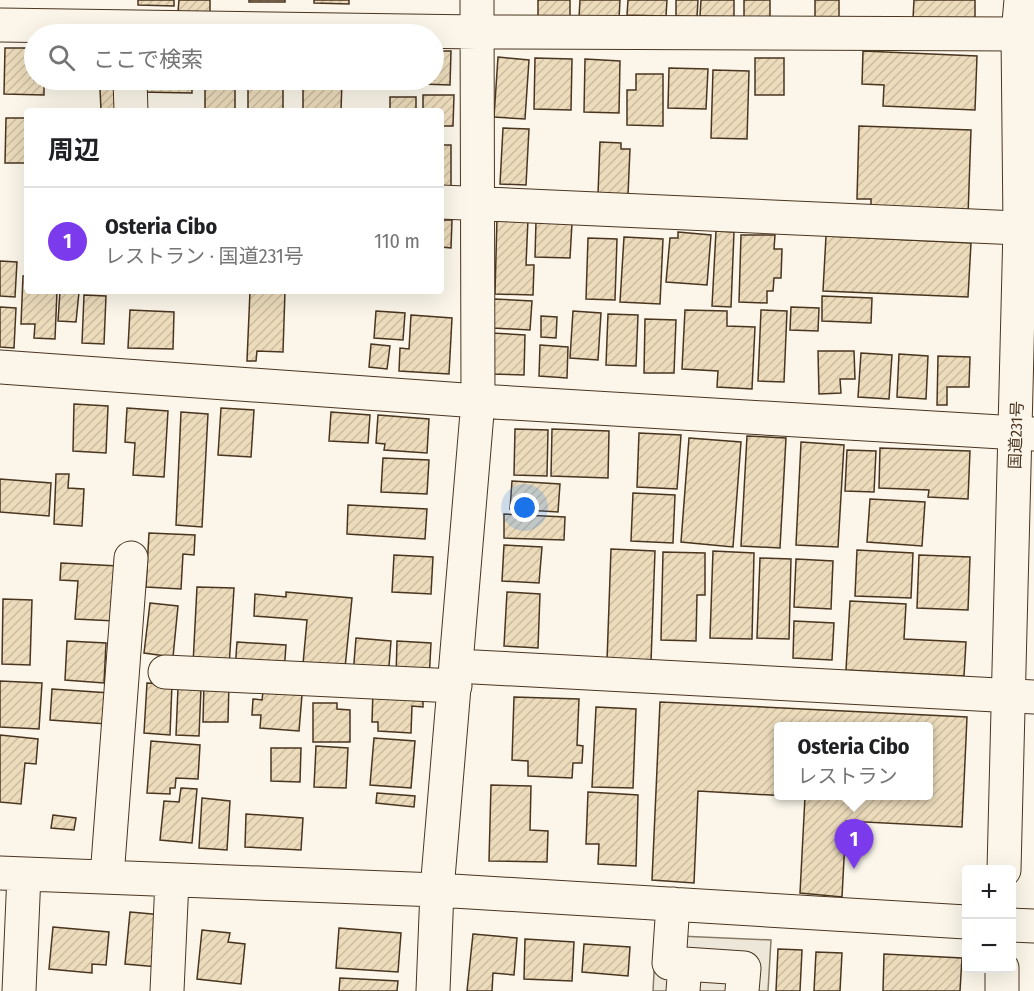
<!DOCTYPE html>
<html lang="ja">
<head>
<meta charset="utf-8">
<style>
  body { margin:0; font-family:"Fira Sans Condensed","Noto Sans JP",sans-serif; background:#f6f6f6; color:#202124 }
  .controls { position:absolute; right:18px; bottom:18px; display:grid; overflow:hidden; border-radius:6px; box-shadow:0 6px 24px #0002 }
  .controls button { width:54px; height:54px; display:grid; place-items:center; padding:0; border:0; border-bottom:2px solid #e0e0e0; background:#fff; color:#202124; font:30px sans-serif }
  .you { position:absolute; left:525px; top:508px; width:21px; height:21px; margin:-15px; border:4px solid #fff; border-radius:50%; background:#1a73e8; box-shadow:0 0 0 9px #1a73e833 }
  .badge { display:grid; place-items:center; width:39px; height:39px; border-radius:50%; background:#7c3aed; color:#fff; font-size:20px; font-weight:700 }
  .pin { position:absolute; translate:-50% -50px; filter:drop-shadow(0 2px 3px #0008) }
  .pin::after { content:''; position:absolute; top:32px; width:21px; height:18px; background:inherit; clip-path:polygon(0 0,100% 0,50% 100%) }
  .popup { position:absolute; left:774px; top:722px; width:159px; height:78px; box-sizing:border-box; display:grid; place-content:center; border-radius:6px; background:#fff; filter:drop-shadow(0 2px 4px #0005); font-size:20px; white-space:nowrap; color:#757577 }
  .popup b { font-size:22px; color:#202124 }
  .popup::after { content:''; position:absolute; left:50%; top:100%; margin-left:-12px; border:12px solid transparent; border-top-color:#fff }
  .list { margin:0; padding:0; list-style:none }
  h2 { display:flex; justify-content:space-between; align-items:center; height:78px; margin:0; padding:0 24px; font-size:26px }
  h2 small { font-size:20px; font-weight:400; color:#757577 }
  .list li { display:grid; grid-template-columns:39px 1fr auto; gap:18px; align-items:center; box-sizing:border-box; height:108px; padding:0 24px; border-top:2px solid #e0e0e0 }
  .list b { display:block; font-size:22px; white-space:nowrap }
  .list p { margin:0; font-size:20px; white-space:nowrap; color:#757577 }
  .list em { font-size:20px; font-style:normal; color:#757577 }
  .icon { flex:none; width:33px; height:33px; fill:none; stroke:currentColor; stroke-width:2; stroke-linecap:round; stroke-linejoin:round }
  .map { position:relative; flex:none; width:1034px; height:991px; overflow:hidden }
  .search { position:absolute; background:#fff; box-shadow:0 6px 24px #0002; left:24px; top:24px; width:420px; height:66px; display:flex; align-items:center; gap:15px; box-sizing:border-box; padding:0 21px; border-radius:33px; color:#757577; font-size:22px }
  .panel { position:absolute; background:#fff; box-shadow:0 6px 24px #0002; left:24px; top:108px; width:420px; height:186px; border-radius:6px }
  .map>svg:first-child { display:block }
  .parking { fill:#ede7d9; stroke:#887966; stroke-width:1.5 }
  .building { fill:url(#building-hatch); stroke:#4a3520; stroke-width:1.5; fill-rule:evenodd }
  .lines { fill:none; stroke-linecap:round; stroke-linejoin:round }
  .minor-casing { stroke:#4a3520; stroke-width:35 }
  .highway-casing { stroke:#4a3520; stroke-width:35 }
  .minor { stroke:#fbf6e9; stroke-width:33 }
  .highway { stroke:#fbf6e9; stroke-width:33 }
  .labels { text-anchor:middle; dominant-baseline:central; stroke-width:4.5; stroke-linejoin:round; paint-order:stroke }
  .street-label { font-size:16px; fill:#4a3520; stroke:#fbf6e9 }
</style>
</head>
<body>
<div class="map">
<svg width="1034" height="991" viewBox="0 0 1034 991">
  <defs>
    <pattern id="building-hatch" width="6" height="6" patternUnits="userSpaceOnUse" patternTransform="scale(1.5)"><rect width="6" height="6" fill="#ecdcbc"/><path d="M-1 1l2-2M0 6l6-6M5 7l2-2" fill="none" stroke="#ccbda1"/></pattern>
  </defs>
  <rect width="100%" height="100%" fill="#fbf6e9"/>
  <!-- parking -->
  <path class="parking" d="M656,935L771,940L768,991H653Z"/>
  <!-- building -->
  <path class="building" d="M138,0H174V6L138,5Z
    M179,0H210V12H178Z
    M249,0H285V2H249Z
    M314,0H349V4L314,3Z
    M538,0H570V20H538Z
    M580,0H620L619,19L579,18Z
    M628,0H667L666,16L627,15Z
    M676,0H698L697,17L676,16Z
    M701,0H734V18L700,16Z
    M744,0H770V23L744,22Z
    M815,0H839V21L815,20Z
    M914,0H975V20L913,19Z
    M5,48H34V80H44V95L4,94Z
    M434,51H451L450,85L422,84V80H434Z
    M863,51L977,56L975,110L883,106L884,85L862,84Z
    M498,57L529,60L525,119L494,117Z
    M535,58L572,59L571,110L534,109Z
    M755,58H784V95H755Z
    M585,59L620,61L619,113L584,112Z
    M669,68L708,69L706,109L668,108Z
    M713,70L749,71L747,139L711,138Z
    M636,74H663V126L627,125V90H636Z
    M86,80H122V110H101L100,89H86Z
    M141,80H192V93L141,92Z
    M205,80H235V111H205Z
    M248,80H283V111H248Z
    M303,80H342L341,111H303Z
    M423,95H454L453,126H441V111H423Z
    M390,97H416V111H390Z
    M6,118H27V163H5Z
    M859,126L971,130L968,216L871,213V199H857Z
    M503,128L529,129L526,185L500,184Z
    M600,142L621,143V149H630L628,195L598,194Z
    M441,145H451V191L441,190Z
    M497,218L528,219L526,265H534L533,295L495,294Z
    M441,220H452L451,248L441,247Z
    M536,221L572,223L570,258L535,257Z
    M716,231L734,232L731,307L712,306Z
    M678,232L711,235L707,285L666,282L670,238H678Z
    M741,235H775L774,249H782L781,278H774L773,291H767V303L739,302Z
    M826,236L971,243L968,297L823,291Z
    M624,237L663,239L660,304L620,302Z
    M588,238L617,239L615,300L586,299Z
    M0,261L17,262L15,297L0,296Z
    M23,276H27V291H57L55,339L34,338L35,324H21Z
    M60,291L79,292L76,322L58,321Z
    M250,291H285L283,352L257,351L256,361H247Z
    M84,295L106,296L104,344L82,343Z
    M822,296L872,298L871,323L822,321Z
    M494,299L532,301L530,330L493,328Z
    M0,307L16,308L14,348L0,347Z
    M791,307L819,308L818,331L790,330Z
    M130,310L174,312L173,349L128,348Z
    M685,310L727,311V326L755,327L752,389L717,387L718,371L682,369Z
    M761,310L787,311L784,382L758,381Z
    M376,311L405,313L403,340L374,338Z
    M573,311L601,313L598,360L570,358Z
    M608,314L638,315L636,366L606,365Z
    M411,315L452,318L449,374L399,371L400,348L409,349Z
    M541,316L557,317L556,338L541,337Z
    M645,319L676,320L674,373H644Z
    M491,333L525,335L524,375L490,374Z
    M371,344L390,346L387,369L369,367Z
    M540,345L568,347L567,378L539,376Z
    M818,351H854L855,379H840L841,393L819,394Z
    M861,353L892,355L889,399L858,397Z
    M899,354L928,356L926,399L897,397Z
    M938,356L970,357L969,387H947V405H937Z
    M74,404L108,406L106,453L73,451Z
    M127,408L168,411L164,477L133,475L135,443L125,442Z
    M221,408L254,410L251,457L218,455Z
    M181,412L208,414L202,527L176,525Z
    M331,412L370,415L368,443L329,441Z
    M378,415L429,419L427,453L384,450L385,444L376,443Z
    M515,429L548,430L547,476L514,475Z
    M552,429L609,431L608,478L551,476Z
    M639,433L681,435L677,489L637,487Z
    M747,436L786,438L780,548L741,546Z
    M689,438L741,442L733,547L681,542Z
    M801,442L844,445L838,547L796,545Z
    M880,448L970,451L968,499L928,497L929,490L879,488Z
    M847,450L876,451L874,492L845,491Z
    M383,458L429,460L427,494L381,492Z
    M56,474H69L68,488L84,489L82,526L54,524Z
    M0,479L51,483L49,516L0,512Z
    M512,481L560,484L558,512L510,509Z
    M633,493L675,495L673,543L631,541Z
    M870,499L925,502L922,546L867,542Z
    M348,505L427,509L425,539L347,534Z
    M504,514L565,517L564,540L504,538Z
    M149,533L195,535L194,555L183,554L181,589L146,587Z
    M504,545L542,547L539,583L502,581Z
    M611,549L655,551L651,662L607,661Z
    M857,550L913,553L911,598L855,596Z
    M713,551L754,553L752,639L710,638Z
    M663,552L705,553V595H697L696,641L661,640Z
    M394,555L433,557L431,594L392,592Z
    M919,555L970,557L968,610L917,608Z
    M760,558L791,559L789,639L757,638Z
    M796,559L833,561L831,609L794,607Z
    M61,563L118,566L115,621L75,619L78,581L60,580Z
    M197,587L234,588L229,667L193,664Z
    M286,592L352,598L345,668L303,664L307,620L254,616L255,594L286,597Z
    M507,592L540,594L538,648L504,646Z
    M3,599L32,600L30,665L2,664Z
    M850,601L906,604L904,639L966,642L964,676L846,670Z
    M150,603L178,606L173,657L144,653Z
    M794,621L834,623L832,660L793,658Z
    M356,638L391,641L388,678L353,675Z
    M67,641L106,643L104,683L65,680Z
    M397,641L431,643L429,680L396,678Z
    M237,642L286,645L284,673L235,670Z
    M0,681L42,683L39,729L0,727Z
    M204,682H229L228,722H203Z
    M147,683L172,684L170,735L144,733Z
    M178,688H201L199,736L176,735Z
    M52,689L110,693L107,724L50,720Z
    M373,690L423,693V707L412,706L411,733L378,731V722H372Z
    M263,692L302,695L299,731L260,728L261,715H252L253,699L262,700Z
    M514,697L579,699L577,745L583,746L582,763H573L572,778L528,776V761L512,760Z
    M660,702L967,717L962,827L846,821L842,897L800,893L805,797L698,791L694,883L652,880ZM779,726H929V796H779Z
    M313,703H337V709L350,710V742H313Z
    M596,707L636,709L633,788L592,787Z
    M0,735L38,739L36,764L25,763L21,804L0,802Z
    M374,738L415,741L411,788L370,785Z
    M151,741L200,745L198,779L176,778L175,788H170V794L147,793Z
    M316,746L348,748L346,788L314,787Z
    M271,748H301L300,782L271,781Z
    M491,785L531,786L530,830L548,831L547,862L489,861Z
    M181,788L197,789L192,843L160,840L164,801L179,802Z
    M588,792L638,795L636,866L598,864L599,844H586Z
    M377,793L415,796L414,807L376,803Z
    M202,798L230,801L227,850L199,848Z
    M246,814L303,818L301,850L245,847Z
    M53,815L76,818L74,830L51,828Z
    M130,912L163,915L158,967L125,964Z
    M53,927L109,932L106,965L92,964V973L49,969Z
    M339,928L401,933L398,972L336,968Z
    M202,930L230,933L228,942L245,944L241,984L197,979Z
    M473,934L517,938L514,975L493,973L492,991H467Z
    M525,939L574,942L572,981L524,979Z
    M584,944L630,947L628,976L582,972Z
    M778,949L802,950L800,991H776Z
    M816,952L842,953L840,991H814Z
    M884,954L962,958L960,991H883Z
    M340,978L398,981L397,991H339Z"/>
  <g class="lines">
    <defs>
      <path id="minor" d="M0,25L477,32L1034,34
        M130,80L131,111
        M441,202L1020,228
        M0,367L478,401L1034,434
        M456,666L1034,697
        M165,672L455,686
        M0,873L437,890L966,922
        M107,877L131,558
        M673,904L669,963L744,968L742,991
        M1012,925L1034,926
        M19,991L24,874
        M167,991L172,880
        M433,991L437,890L478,401L477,0
        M683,991L685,964"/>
      <path id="highway" d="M1004,870L1020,228L1018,34L1021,0
        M1002,991V968"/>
    </defs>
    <!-- minor casing -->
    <use href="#minor" class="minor-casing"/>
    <!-- highway casing -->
    <use href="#highway" class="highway-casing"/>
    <!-- minor -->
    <use href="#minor" class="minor"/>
    <!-- highway -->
    <use href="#highway" class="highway"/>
  </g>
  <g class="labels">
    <!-- street labels -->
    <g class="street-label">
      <text transform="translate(1016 435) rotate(-88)">国道231号</text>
    </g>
  </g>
</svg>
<div class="controls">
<button>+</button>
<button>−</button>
</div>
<div class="you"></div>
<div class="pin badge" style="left:854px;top:869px">1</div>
<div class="popup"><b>Osteria Cibo</b>レストラン</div>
<div class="search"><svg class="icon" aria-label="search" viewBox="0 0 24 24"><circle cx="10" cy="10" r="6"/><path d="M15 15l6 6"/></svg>ここで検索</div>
<section class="panel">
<h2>周辺<small></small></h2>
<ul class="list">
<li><span class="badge">1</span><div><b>Osteria Cibo</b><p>レストラン · 国道231号</p></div><em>110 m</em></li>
</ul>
</section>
</div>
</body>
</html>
